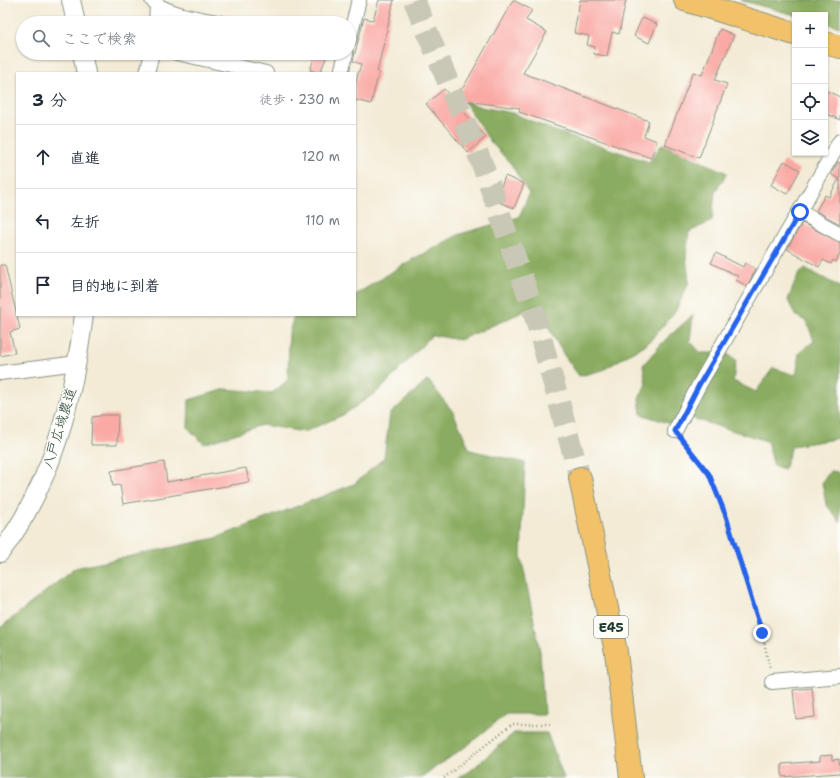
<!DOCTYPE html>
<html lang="ja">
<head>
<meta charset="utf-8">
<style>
  body { margin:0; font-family:"Shantell Sans","Klee One",sans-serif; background:#f6f6f7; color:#1f2937 }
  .controls { position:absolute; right:12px; top:12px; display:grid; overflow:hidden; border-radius:0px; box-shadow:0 1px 3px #0004 }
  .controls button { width:36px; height:36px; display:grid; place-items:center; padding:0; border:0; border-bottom:1px solid #e0e1e3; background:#fff; color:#1f2937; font:20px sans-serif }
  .stop { position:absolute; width:12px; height:12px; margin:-9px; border:3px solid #2563eb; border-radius:50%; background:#fff }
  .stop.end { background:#2563eb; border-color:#fff; box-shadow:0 1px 4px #0008 }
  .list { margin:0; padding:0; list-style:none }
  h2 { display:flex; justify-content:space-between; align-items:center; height:52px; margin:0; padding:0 16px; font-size:17px }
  h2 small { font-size:13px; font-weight:400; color:#747a83 }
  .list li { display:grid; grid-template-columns:26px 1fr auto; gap:12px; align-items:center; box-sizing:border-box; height:64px; padding:0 16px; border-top:1px solid #e0e1e3 }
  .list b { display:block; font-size:15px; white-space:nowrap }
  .list em { font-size:13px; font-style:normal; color:#747a83 }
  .icon { flex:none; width:22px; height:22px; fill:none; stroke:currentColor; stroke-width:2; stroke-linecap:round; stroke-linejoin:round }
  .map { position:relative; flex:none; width:840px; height:778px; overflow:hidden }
  .search { position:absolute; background:#fff; box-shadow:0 1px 3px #0004; left:16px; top:16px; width:340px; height:44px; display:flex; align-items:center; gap:10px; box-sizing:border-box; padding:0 14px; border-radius:22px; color:#747a83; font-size:15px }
  .panel { position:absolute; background:#fff; box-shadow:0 1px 3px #0004; left:16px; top:72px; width:340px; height:244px; border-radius:0px }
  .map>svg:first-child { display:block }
  .forest { fill:#8aac60; stroke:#54744a }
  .building { fill:#faa9a4 }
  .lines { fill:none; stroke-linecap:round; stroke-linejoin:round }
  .motorway-tunnel { stroke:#c9c8b6; stroke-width:22; stroke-dasharray:22 11; stroke-linecap:butt }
  .minor-casing { stroke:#899485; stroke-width:16 }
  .tertiary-casing { stroke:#899485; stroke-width:20 }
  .trunk-casing { stroke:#899485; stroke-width:24 }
  .motorway-casing { stroke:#899485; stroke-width:24 }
  .path { stroke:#899485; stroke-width:2.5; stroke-dasharray:1 3; stroke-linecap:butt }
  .minor { stroke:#fff; stroke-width:14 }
  .tertiary { stroke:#fff; stroke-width:18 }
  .trunk { stroke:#f2c26a; stroke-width:22 }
  .motorway { stroke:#f2c26a; stroke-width:22 }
  .route { stroke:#2563eb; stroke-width:5 }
  .labels { text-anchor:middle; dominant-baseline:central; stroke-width:3; stroke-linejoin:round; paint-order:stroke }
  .shield { fill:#fdfcf7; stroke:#62766e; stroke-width:1 }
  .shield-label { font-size:13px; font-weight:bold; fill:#1f3d34 }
  .street-label { font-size:14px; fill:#1f3d34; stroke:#fdfcf7 }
</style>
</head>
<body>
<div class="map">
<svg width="840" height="778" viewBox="0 0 840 778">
  <rect width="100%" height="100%" fill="#fdfcf7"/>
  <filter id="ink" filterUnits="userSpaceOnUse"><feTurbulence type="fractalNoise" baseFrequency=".025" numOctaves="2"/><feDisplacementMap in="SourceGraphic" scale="8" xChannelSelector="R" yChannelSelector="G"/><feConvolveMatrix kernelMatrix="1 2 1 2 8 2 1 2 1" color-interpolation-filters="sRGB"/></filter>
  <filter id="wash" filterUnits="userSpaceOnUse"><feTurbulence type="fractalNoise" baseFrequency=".012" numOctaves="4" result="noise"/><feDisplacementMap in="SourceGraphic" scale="16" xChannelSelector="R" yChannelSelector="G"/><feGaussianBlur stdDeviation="0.9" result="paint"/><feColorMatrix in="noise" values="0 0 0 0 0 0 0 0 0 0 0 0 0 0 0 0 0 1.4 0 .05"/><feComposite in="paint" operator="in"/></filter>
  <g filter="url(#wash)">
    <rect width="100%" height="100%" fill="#f3ebd6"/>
    <!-- forest -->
    <path class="forest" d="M740,0H840V27L825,23V15H795Z
      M464,101L481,107L512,113L555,131L649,162L662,144L727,173L715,192L712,221L689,232L686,256L689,282L675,312L648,343L603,370L579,376L564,355L536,306L460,340L432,335L381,389L343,415L304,432L262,425L204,444L188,428L189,400L225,389L272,393L288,380L289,333L294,315H355V295L406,263L460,234L519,217L529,194L511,164L490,141Z
      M805,268L840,287V437L835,439L792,446L784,469L774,466L767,441L691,418L671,424L641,414L639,399L646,384L643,365L664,341L693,315L690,341L701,353H726L736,360L733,381L756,392L773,368L795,375L797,372L799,353L814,341L807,322L795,315L788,300L798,275Z
      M428,380L453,412L470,450L525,463L521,556L540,651L544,714H506L468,745L420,778H0V628L75,568L216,538L354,484L384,458L390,414Z
      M830,471L838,472L840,475V522L826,504L822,483Z
      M514,733H547L564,778H458L470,771Z"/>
    <g id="blocks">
      <!-- building -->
      <path class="building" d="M379,0H394L377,72H379L371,104L355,100V85L361,64L353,61L364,18L373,20Z
        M513,0L532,10L526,20L547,32L523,73L649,121L644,136L657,141L651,158L519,112L520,108L456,100Z
        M580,0H626L619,34L612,32L607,56L594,54L595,47L587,45L589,36L574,33Z
        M642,18L657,24L649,43L634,36Z
        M720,29L734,35L715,80L727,84L699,158L665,145L693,72L702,75Z
        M316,53H328L320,73L310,70Z
        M444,89L486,137L468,153L426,104Z
        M825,90L840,97V120L825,113Z
        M784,161L800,170L787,194L771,185Z
        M838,162L840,163V224L816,211L825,195L829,197L839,179L831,174Z
        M505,176L524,184L514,208L496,201Z
        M802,223L840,242V254L836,262L833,260L831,264L823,260L819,267L787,249Z
        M716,253L743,267L745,263L756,269L747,286L736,280L738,276L711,263Z
        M0,265H5L20,329L10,332L15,353L0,356Z
        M100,415H118L117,445H91L92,417L100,416Z
        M164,462L167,482L246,468L249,482L123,504L120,485L113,486L111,471Z
        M812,688L815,717L796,719L793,690Z
        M832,755V760L839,759L840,773L782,777V764L820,761V756Z"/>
    </g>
  </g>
  <g filter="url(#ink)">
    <use href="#blocks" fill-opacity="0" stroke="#899485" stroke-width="1"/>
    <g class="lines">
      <!-- motorway-tunnel -->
      <path class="motorway-tunnel" d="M414,0L483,166L533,309L580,478"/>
      <defs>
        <path id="minor" d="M152,0C163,14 203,19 221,23
          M156,23L157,6
          M349,40L359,0
          M177,53L266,73
          M147,73L152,53
          M341,73L346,53
          M800,212L840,234
          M0,373L77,363
          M675,431L699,385L840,141
          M772,682L840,676"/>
        <path id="tertiary" d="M71,0L76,23
          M82,53L86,73
          M0,553C53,484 73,399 84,315"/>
        <path id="trunk" d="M685,0L795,34
          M825,43L840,47"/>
        <path id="motorway" d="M580,478L616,652L631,778"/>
      </defs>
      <!-- minor casing -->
      <use href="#minor" class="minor-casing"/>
      <!-- tertiary casing -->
      <use href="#tertiary" class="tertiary-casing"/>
      <!-- trunk casing -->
      <use href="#trunk" class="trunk-casing"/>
      <!-- motorway casing -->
      <use href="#motorway" class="motorway-casing"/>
      <!-- path -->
      <path class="path" d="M683,441L709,474L726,516L762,633L770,669
        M444,778L512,724H550"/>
      <!-- minor -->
      <use href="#minor" class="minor"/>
      <!-- tertiary -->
      <use href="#tertiary" class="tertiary"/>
      <!-- trunk -->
      <use href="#trunk" class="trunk"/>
      <!-- motorway -->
      <use href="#motorway" class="motorway"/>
    </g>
  </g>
  <g class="lines" filter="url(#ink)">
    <!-- route -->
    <path class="route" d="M762,633L726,516L709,474L675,431L699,385L800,212"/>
  </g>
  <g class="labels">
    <!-- shield labels -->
    <rect class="shield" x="594" y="616" width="34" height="22" rx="3"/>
    <g class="shield-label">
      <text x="611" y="627">E45</text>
    </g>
    <!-- street labels -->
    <g class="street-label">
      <text transform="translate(59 428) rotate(-73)">八戸広域農道</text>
    </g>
  </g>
</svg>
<div class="controls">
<button>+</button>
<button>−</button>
<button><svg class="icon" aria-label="locate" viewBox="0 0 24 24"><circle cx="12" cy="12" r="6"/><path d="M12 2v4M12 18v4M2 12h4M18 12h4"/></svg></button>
<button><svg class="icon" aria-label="layers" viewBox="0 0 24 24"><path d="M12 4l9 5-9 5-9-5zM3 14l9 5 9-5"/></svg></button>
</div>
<div class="stop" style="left:800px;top:212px"></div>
<div class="stop end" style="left:762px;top:633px"></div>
<div class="search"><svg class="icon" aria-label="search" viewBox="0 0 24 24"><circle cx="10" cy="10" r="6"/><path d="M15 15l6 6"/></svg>ここで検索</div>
<section class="panel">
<h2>3 分<small>徒歩 · 230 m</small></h2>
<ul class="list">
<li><svg class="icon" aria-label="ahead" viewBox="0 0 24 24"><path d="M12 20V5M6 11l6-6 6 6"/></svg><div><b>直進</b></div><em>120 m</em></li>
<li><svg class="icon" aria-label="left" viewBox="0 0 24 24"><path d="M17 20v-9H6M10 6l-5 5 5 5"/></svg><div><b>左折</b></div><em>110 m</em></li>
<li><svg class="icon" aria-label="arrive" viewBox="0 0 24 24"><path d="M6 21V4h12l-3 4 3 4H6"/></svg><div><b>目的地に到着</b></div></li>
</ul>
</section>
</div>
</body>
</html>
